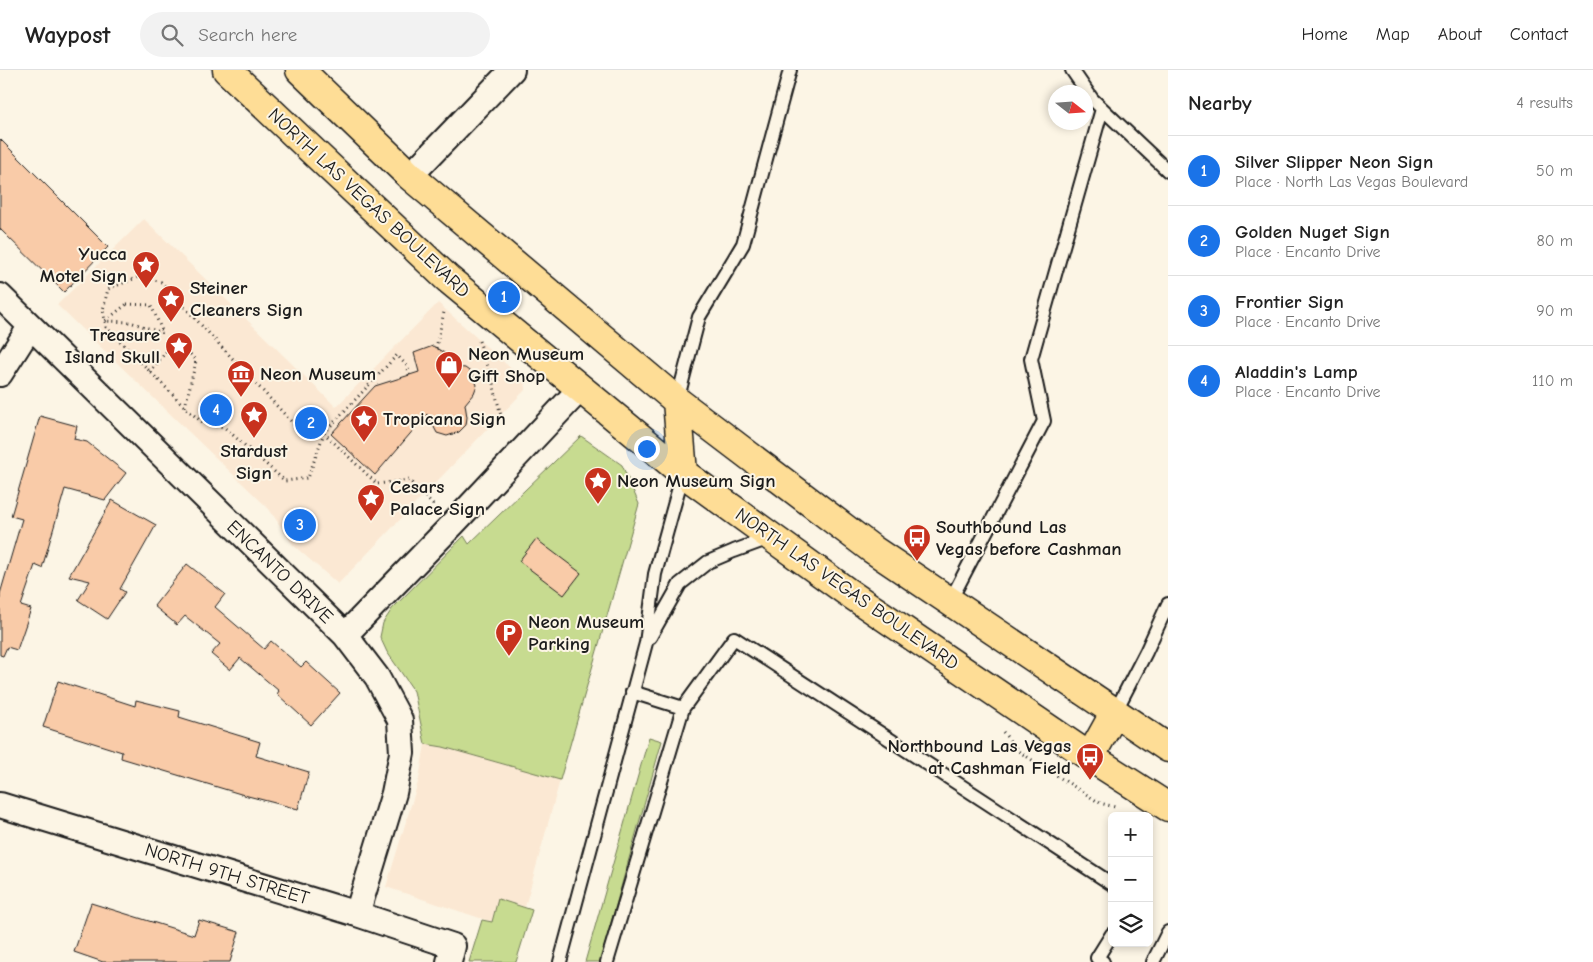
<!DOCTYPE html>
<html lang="en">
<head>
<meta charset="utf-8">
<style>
  body { margin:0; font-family:"Comic Neue",sans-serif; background:#f2f2f2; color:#222 }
  .controls { position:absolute; right:15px; bottom:15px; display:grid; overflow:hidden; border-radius:8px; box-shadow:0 2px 8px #0003 }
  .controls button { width:45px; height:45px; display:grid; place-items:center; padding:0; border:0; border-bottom:1px solid #e0e0e0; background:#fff; color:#222; font:25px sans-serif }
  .compass { position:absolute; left:1048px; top:15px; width:45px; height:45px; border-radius:50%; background:#fff; box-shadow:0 2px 8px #0003; rotate:107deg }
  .you { position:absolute; left:646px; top:378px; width:18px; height:18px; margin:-12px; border:4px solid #fff; border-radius:50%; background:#1a73e8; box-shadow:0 0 0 8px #1a73e833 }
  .badge { display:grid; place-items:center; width:32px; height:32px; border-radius:50%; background:#1a73e8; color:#fff; font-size:16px; font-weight:700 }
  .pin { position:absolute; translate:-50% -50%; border:2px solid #fff; box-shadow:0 1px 5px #0006 }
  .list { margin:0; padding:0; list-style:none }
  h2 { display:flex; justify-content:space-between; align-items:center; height:65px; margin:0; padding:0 20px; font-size:21px }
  h2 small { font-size:16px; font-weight:400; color:#767676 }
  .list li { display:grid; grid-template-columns:32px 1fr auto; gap:15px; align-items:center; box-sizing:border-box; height:70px; padding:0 20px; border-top:1px solid #e0e0e0 }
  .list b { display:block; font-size:19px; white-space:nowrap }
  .list p { margin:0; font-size:16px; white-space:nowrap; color:#767676 }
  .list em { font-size:16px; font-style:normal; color:#767676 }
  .icon { flex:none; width:28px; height:28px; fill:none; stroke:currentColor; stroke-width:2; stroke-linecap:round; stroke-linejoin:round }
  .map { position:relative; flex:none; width:1168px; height:892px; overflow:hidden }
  header { display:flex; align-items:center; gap:30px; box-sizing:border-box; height:70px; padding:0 25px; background:#fff; border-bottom:1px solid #e0e0e0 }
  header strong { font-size:24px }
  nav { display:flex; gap:28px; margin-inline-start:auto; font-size:18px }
  .search { width:350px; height:45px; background:#f2f2f2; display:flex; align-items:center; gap:12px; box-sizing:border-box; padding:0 18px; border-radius:28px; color:#767676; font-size:19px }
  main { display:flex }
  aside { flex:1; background:#fff }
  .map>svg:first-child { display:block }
  .built { fill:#fbe8d3 }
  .green { fill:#c7db90; stroke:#727c56 }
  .building { fill:#f9cba8; stroke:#1c1c1c }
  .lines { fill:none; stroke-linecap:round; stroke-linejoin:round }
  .lane-casing { stroke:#1c1c1c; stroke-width:16 }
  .street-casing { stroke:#1c1c1c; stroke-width:28 }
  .primary-casing { stroke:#1c1c1c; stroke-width:31 }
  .path { stroke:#1c1c1c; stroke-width:3; stroke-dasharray:1 4; stroke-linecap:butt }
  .lane { stroke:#fcf5e5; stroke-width:12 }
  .street { stroke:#fcf5e5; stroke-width:24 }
  .primary { stroke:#fedd96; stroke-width:28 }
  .labels { text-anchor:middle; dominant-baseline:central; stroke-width:4; stroke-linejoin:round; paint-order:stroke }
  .street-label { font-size:19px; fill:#1c1c1c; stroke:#fcf5e5 }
  .poi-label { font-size:19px; font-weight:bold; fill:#1c1c1c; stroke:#fcf5e5; text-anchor:start }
</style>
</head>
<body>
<header>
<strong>Waypost</strong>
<div class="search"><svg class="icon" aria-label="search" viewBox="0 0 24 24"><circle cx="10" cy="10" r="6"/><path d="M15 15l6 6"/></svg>Search here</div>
<nav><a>Home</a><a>Map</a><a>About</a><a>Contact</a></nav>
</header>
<main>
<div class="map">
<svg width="1168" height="892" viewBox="0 0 1168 892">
  <rect width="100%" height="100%" fill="#fcf5e5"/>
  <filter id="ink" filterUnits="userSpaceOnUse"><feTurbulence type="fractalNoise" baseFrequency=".02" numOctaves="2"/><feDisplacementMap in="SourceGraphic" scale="10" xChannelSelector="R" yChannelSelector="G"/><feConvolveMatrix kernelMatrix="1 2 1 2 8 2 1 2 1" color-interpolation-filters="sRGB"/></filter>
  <g filter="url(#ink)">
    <!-- built -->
    <path class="built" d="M144,149L336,337L438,233L525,311V320L338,514L293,475L269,439L57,235Z
      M425,674L443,677L560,710L525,837L498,829L492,852L386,817L419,709Z"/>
    <!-- green -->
    <path class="green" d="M581,366L622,395L639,434L560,710L443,677L425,674L414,621L387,582L380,567L383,553L392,539L464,466L469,474Z
      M649,667L662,671L600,892H585Z
      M498,829L532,840L516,892H469L482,850L492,852Z"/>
    <!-- building -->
    <path class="building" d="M0,69L108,177L64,222L0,159Z
      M433,276L449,286L455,297L465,298L472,303L477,315L474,323L465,334L467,347L466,355L459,362L447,366L437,363L427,344L375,405L331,364L375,316L419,302L414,283Z
      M40,346L77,356L74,369L87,372L126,403L105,430L65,419L42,498L35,495L21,536L31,539L17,580L7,577L3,586L0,585V524L22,449L11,446Z
      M112,430L156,455L120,519L125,522L107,549L78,530L90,511L69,506Z
      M536,469L581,503L564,525L519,491Z
      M187,494L225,524L215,537L264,579L271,571L301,597L306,592L340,623L311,655L277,624L279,621L240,588L230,600L211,584L220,574L185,546L177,555L154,536Z
      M58,611L135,636L136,630L180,641L179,647L260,672L256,686L309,702L298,739L244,725L121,688L122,682L43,657Z
      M91,833L194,865L199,850L239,862L230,892H103L74,882Z"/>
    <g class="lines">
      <defs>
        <path id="lane" d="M1072,0L1092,29L1168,101
          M677,331L699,247L743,174L790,0
          M950,531L1044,351L1031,289L1102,39
          M650,567L680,514L708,492L734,481L772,467
          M632,622L683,638
          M1115,642L1146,582L1168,534
          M560,892L646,573L655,504L683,403
          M607,892L683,638L734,568L1112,814
          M1103,892L1097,888L1112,864
          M1153,892L1168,862"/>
        <path id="street" d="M410,106L512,0
          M0,226L345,565L377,607L400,650L402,683L394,723L357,844
          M0,304L30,257
          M345,565L453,454L580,319
          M0,735L357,844L453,876L449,892"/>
        <path id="primary" d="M227,0L448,209L683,403L846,521L1090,687L1168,737
          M300,0L410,106L677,331L872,479L1168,678
          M677,331L683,403
          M1090,687L1115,642"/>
      </defs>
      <!-- lane casing -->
      <use href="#lane" class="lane-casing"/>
      <!-- street casing -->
      <use href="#street" class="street-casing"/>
      <!-- primary casing -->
      <use href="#primary" class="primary-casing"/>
      <!-- path -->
      <path class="path" d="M127,234L151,235L163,263L130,252L105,251Z
        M479,271L491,305L503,354
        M436,278L444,242
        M150,302L165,283L172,276L187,280L196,291L185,337
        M409,305L408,297L397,285L324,363L303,364L161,212L141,206L108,219L103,240L106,257L189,341L203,353L225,358L285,411L308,408L324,363L377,414L409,410L434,436
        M475,310L491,305
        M1003,662L1018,681L1100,733L1115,737"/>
      <!-- lane -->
      <use href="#lane" class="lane"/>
      <!-- street -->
      <use href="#street" class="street"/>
      <!-- primary -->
      <use href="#primary" class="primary"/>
    </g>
  </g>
  <!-- icons -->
  <defs>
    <symbol id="sight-pin" viewBox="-11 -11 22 30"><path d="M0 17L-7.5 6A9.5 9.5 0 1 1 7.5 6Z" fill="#c8321e" stroke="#fcf5e5"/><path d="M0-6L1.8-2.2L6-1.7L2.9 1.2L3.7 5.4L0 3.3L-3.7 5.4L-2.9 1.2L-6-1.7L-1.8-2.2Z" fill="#fff"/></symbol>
    <symbol id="shop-pin" viewBox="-11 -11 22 30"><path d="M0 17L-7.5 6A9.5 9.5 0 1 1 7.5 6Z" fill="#c8321e" stroke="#fcf5e5"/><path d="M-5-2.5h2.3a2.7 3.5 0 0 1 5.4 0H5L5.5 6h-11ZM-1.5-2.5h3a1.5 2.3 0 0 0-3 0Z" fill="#fff"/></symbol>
    <symbol id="museum-pin" viewBox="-11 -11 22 30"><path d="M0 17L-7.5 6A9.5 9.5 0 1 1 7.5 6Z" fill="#c8321e" stroke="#fcf5e5"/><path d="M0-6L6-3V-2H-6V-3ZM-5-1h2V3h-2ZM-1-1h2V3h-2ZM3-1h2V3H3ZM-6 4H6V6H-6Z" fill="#fff"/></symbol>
    <symbol id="bus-pin" viewBox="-11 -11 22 30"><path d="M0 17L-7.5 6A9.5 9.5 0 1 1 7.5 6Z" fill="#c8321e" stroke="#fcf5e5"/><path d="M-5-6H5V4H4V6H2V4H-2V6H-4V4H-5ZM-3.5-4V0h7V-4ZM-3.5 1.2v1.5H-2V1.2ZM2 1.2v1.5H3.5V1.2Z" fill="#fff"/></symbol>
    <symbol id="parking-pin" viewBox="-11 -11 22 30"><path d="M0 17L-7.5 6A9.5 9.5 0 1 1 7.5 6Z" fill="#c8321e" stroke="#fcf5e5"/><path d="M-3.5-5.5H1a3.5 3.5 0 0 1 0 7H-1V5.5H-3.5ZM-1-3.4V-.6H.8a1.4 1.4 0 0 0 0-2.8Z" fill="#fff"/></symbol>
  </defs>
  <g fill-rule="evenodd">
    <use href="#sight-pin" x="130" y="179" width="32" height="43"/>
    <use href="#sight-pin" x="155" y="213" width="32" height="43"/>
    <use href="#sight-pin" x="163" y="260" width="32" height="43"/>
    <use href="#shop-pin" x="433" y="279" width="32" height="43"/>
    <use href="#museum-pin" x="225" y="288" width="32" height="43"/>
    <use href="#sight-pin" x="238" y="329" width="32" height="43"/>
    <use href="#sight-pin" x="348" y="333" width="32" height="43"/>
    <use href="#sight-pin" x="582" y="395" width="32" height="43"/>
    <use href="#sight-pin" x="355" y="412" width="32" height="43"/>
    <use href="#bus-pin" x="901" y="452" width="32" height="43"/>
    <use href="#parking-pin" x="493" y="547" width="32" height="43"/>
    <use href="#bus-pin" x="1074" y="671" width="32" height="43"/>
  </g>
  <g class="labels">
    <!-- street labels -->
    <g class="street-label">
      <text transform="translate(369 133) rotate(43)">NORTH LAS VEGAS BOULEVARD</text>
      <text transform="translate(280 502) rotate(44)">ENCANTO DRIVE</text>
      <text transform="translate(847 519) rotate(35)">NORTH LAS VEGAS BOULEVARD</text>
      <text transform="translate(227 804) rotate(17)">NORTH 9TH STREET</text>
    </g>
    <!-- poi labels -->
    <g class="poi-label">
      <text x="127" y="184" text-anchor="end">Yucca<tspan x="127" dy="22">Motel Sign</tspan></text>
      <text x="190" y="218">Steiner<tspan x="190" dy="22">Cleaners Sign</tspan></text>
      <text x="160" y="265" text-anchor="end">Treasure<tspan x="160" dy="22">Island Skull</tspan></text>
      <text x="468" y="284">Neon Museum<tspan x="468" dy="22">Gift Shop</tspan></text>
      <text x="260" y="304">Neon Museum</text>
      <text x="383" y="349">Tropicana Sign</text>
      <text x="254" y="381" text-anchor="middle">Stardust<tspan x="254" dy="22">Sign</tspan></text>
      <text x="617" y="411">Neon Museum Sign</text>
      <text x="390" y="417">Cesars<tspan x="390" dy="22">Palace Sign</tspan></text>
      <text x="936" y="457">Southbound Las<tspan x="936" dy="22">Vegas before Cashman</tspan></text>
      <text x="528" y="552">Neon Museum<tspan x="528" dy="22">Parking</tspan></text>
      <text x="1071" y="676" text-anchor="end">Northbound Las Vegas<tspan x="1071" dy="22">at Cashman Field</tspan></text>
    </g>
  </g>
</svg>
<div class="controls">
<button>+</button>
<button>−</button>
<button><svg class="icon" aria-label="layers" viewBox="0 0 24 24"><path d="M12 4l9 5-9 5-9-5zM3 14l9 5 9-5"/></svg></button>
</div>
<svg class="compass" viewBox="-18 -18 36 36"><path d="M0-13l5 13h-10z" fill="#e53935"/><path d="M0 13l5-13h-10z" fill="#767676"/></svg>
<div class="you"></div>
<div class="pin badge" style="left:504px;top:227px">1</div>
<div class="pin badge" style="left:311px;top:353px">2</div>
<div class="pin badge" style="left:300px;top:455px">3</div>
<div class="pin badge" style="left:216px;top:340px">4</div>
</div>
<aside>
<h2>Nearby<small>4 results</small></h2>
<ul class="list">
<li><span class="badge">1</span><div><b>Silver Slipper Neon Sign</b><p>Place · North Las Vegas Boulevard</p></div><em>50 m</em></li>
<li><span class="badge">2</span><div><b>Golden Nuget Sign</b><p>Place · Encanto Drive</p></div><em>80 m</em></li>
<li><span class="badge">3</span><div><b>Frontier Sign</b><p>Place · Encanto Drive</p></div><em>90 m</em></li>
<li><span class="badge">4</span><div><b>Aladdin's Lamp</b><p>Place · Encanto Drive</p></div><em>110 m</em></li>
</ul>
</aside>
</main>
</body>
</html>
